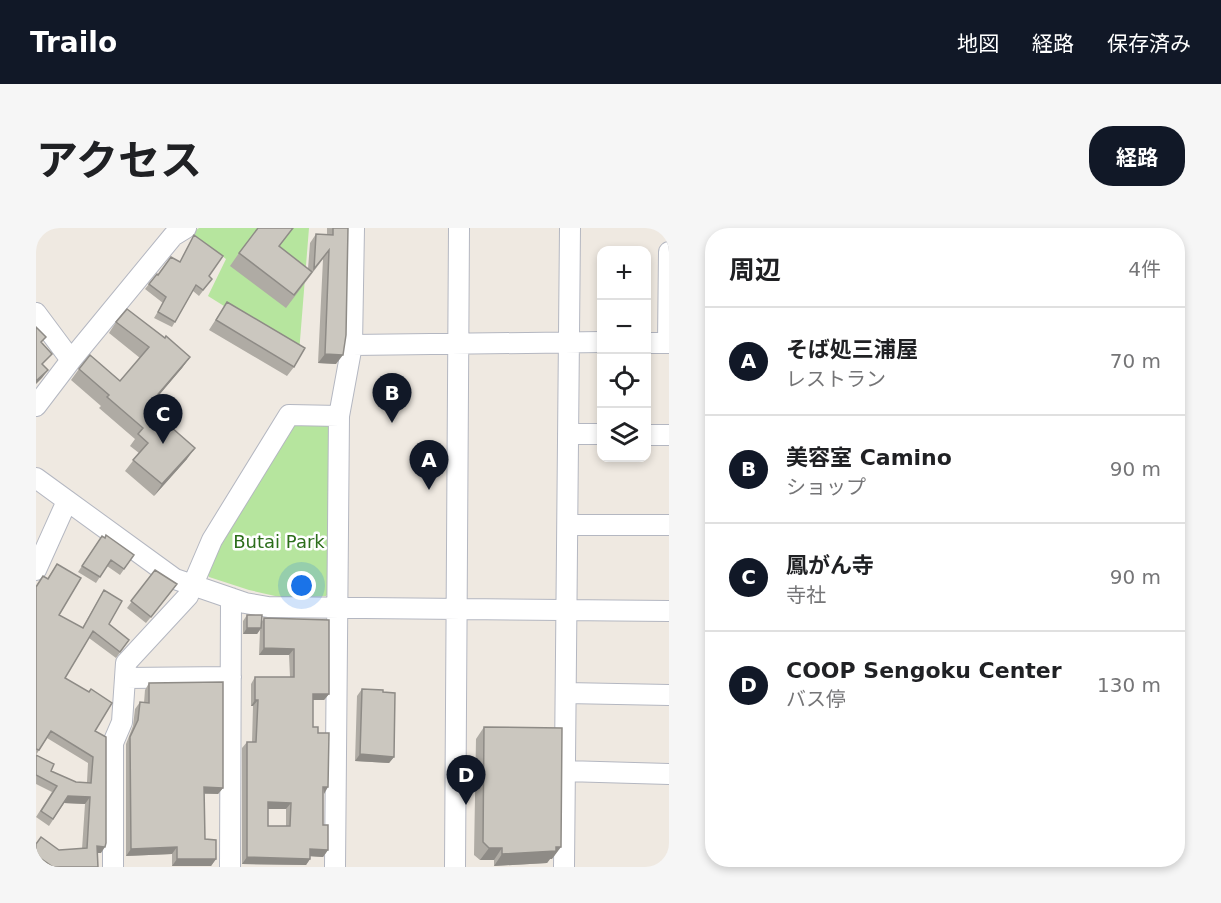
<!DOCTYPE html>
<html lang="ja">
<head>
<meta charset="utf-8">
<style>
  body { margin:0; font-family:"DejaVu Sans","Noto Sans JP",sans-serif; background:#f6f6f6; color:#202124 }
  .controls { position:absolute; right:18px; top:18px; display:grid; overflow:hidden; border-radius:12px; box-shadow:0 3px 9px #0003 }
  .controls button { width:54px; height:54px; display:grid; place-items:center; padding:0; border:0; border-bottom:2px solid #e0e0e0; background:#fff; color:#202124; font:30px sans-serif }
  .you { position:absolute; left:266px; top:358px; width:21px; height:21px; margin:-15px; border:4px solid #fff; border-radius:50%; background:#1a73e8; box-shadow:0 0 0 9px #1a73e833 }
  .badge { display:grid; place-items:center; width:39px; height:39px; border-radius:50%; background:#111827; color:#fff; font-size:20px; font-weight:700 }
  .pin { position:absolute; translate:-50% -50px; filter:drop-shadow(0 2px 3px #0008) }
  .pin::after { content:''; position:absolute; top:32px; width:21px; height:18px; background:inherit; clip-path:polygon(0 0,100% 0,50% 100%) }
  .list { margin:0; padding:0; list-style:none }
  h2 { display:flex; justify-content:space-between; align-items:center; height:78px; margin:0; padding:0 24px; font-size:26px }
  h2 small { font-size:20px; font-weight:400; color:#757577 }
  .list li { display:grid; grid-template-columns:39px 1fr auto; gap:18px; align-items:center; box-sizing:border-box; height:108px; padding:0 24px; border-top:2px solid #e0e0e0 }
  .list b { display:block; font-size:22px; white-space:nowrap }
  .list p { margin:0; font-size:20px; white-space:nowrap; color:#757577 }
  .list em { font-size:20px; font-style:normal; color:#757577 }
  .icon { flex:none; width:33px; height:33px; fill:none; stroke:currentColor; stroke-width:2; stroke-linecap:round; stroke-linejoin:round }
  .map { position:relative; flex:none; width:633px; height:639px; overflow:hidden; border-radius:24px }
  header { display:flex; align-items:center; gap:36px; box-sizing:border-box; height:84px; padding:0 30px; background:#111827; color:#fff }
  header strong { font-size:28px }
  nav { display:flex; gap:33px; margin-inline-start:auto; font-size:21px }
  .intro { display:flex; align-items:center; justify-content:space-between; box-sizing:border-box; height:144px; padding:0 36px }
  h1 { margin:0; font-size:42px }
  .button { padding:15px 27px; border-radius:24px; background:#111827; color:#fff; font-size:21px; font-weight:700 }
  main { display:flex; gap:36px; padding:0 36px }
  aside { flex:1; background:#fff; border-radius:24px; box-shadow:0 3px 9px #0003 }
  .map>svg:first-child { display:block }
  .green { fill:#b6e59e }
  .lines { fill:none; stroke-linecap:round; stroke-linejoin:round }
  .minor-casing { stroke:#b4b7c1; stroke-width:22 }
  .minor { stroke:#fff; stroke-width:20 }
  .wall { fill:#afaba4; fill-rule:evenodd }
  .shaded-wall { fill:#8e8b86 }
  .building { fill:#cbc7bf; stroke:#8e8b86; stroke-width:1.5; fill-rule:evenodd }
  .labels { text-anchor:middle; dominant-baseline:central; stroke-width:5; stroke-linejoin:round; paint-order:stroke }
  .park-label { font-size:18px; fill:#2c6e1b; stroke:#fff }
</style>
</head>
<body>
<header>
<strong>Trailo</strong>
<nav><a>地図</a><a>経路</a><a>保存済み</a></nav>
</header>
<div class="intro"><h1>アクセス</h1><a class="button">経路</a></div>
<main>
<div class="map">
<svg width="633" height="639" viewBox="0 0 633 639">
  <rect width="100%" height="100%" fill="#efe9e1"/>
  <!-- green -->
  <path class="green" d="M163,0H273L263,125L172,68L190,31L156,5Z
    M255,194H293L297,200L295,362L290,368L248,370L213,362L173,349L169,343Z"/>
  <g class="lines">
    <defs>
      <path id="minor" d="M0,85L35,132
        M610,115H633
        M632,115L633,24
        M316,117L566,114
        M0,178L35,132L137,8L150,0
        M532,206H566
        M610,207H633
        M0,250L139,351L209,375L232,379L633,383
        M532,297H633
        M0,342L31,273
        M89,450L195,449
        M530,465L633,467
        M529,543L633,546
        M77,639V515L86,494L90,435L152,368L176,312L253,187L303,188
        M194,639L195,370
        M299,639L303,188L316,117L318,0
        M419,639L423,0
        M528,639L534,0"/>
    </defs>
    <!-- minor casing -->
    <use href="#minor" class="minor-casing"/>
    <!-- minor -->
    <use href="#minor" class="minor"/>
  </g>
  <!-- wall -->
  <path class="wall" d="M257,0L243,19L272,41L274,15L280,6H291V0H312L300,136L282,135L287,31L250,80L194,38L203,25Z
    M158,7L173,48L176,51L163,68L157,63L136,99L118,90L127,75L109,61L113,56L122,47L144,34Z
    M191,74L258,139L251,148L173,102Z
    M80,94L154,129L146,140L119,172L120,186L151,231L118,268L89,243L103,225L94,218L99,211L63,180L65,178L35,152L43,141L84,153L104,130L73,105Z
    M66,308L98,327L84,347L71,338L60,355L42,344Z
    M21,336L23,387L46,400L68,362L73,396L93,412L80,430L53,410L29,450L59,503L65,625H62V639H3L0,637V616L23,622L46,621L49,576L28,575L13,598L0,589L16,564L0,556V527L15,543L40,554H51L52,535L11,510L0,527V358L7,348L11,351Z
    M119,342L136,363L110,395L91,380Z
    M211,387L225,395L228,390L293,392V466L288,472H277V499L287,566V597L292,622L287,629L274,628V631L270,637L206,636V520L211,514H216L217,478H215V456L219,449H254L253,427H223L224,402L221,406H207V393ZM232,581H250V598H232Z
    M113,455L187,560L182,566H168L169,611L180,631L175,638H136V626L90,628V516L97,498L99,481L104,474L108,475L109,462Z
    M326,461L347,464L358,529L353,535L319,533L321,468Z
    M448,499L516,631H514L511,635L458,638V632H444L438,627L440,511Z"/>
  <!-- shaded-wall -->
  <path class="shaded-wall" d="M289,126L307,127L300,136L282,135Z
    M154,129L146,140L110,182L118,171Z
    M12,142L6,150L0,156V153Z
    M159,220L151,231L118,268L126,256Z
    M211,400H225L221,406H207Z
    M228,420L258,421L253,427H223Z
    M277,466H293L288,472H272Z
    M219,472H222L217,478H215Z
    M324,526L358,529L353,535L319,533Z
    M168,559L187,560L182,566L163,565Z
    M287,559H292L288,566Z
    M32,568L54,569L49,576L28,575Z
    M232,574L255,575L250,581H227Z
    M61,618L69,619L65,625H57Z
    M141,619L136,626L90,628L95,621Z
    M520,619H525L516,631H514L511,635L458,638L466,626Z
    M453,620H466L458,632H444Z
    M274,621L292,622L287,629L270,628Z
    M211,629L274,631L270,637L206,636Z
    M141,631H180L175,638H136Z"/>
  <!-- building -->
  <path class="building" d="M222,0H257L243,18L276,44L258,67L203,25Z
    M297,0H312L310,107L307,127L289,126L293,22L278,41L280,6L297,7Z
    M158,7L187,28L173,48L176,51L167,62L160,57L139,94L122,84L130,69L113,56L121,46L122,47L135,29L144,34Z
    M191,74L269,120L258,139L180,92Z
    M91,81L129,110L130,108L154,129L118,171L126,177L119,185L159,220L126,256L97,232L112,215L102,206L107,200L71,169L73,167L43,141L54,127L84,153L113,119L80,94Z
    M0,99L10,109L5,114L16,126L6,136L12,142L0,153Z
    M70,307L98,327L88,341L75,332L64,349L46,338L66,308L69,310Z
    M21,336L45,350L23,387L47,400L68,362L86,373L73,396L93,412L84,424L57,403L29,450L53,464L55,461L76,475L59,503L70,509V615L69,619L61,618L62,639H17L0,627V616L5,609L23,622L51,620L54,569L32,568L17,591L5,583L21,558L0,547V527L18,536L15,543L40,554L55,555L57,529L15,503L3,522L0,521V359L7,348L12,351Z
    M119,342L141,356L115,389L95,373Z
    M211,387H226L225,400H211Z
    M228,390L293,392V466H277V499H282V505H293L292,559H287V597H292V622L274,621V631L211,629V514H220L222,472H219V449H258V421L228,420ZM232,574L255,575L254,598H232Z
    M187,454V560L168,559L169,611L180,612V631H141V619L95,621L94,509L102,492L104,474L113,475V455Z
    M326,461L347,462V464L359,465L358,529L324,526Z
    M448,499L526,500L525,619H520V623L466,626V620H453L447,614Z"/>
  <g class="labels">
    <!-- park labels -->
    <g class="park-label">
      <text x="243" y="313">Butai Park</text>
    </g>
  </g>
</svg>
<div class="controls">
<button>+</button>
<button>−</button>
<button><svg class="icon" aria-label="locate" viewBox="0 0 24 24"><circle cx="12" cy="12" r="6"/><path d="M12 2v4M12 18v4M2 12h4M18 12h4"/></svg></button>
<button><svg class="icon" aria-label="layers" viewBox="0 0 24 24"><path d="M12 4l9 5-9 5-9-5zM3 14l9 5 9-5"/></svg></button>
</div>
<div class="you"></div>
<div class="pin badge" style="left:393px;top:262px">A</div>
<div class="pin badge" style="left:356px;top:195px">B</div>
<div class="pin badge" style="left:127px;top:216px">C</div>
<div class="pin badge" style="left:430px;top:577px">D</div>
</div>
<aside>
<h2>周辺<small>4件</small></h2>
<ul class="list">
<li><span class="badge">A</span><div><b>そば処三浦屋</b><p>レストラン</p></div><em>70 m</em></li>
<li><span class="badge">B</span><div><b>美容室 Camino</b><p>ショップ</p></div><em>90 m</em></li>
<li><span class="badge">C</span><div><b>鳳がん寺</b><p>寺社</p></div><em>90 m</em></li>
<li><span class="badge">D</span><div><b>COOP Sengoku Center</b><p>バス停</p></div><em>130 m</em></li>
</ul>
</aside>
</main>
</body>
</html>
